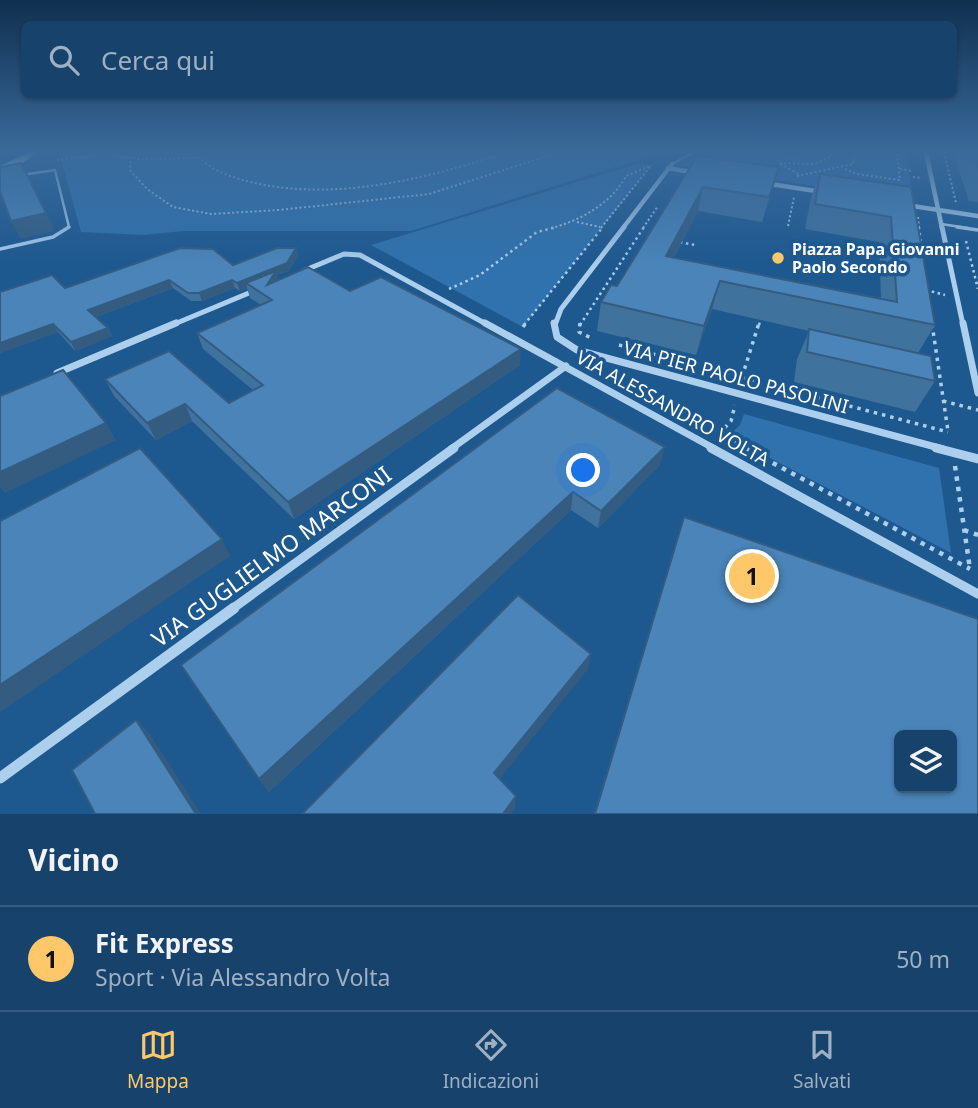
<!DOCTYPE html>
<html lang="it">
<head>
<meta charset="utf-8">
<style>
  body { margin:0; font-family:"Noto Sans",sans-serif; background:#234d73; color:#f1f3f6 }
  .controls { position:absolute; right:21px; bottom:21px; display:grid; overflow:hidden; border-radius:10px; box-shadow:0 2px 5px #0004 }
  .controls button { width:63px; height:63px; display:grid; place-items:center; padding:0; border:0; border-bottom:2px solid #355b7e; background:#16426b; color:#f1f3f6; font:35px sans-serif }
  .you { position:absolute; left:584px; top:471px; width:24px; height:24px; margin:-18px; border:5px solid #fff; border-radius:50%; background:#1a73e8; box-shadow:0 0 0 10px #1a73e833 }
  .badge { display:grid; place-items:center; width:46px; height:46px; border-radius:50%; background:#fdc76a; color:#111; font-size:23px; font-weight:700 }
  .pin { position:absolute; translate:-50% -50%; border:4px solid #fff; box-shadow:0 2px 7px #0006 }
  .list { margin:0; padding:0; list-style:none }
  h2 { display:flex; justify-content:space-between; align-items:center; height:91px; margin:0; padding:0 28px; font-size:30px }
  h2 small { font-size:23px; font-weight:400; color:#9eb0c1 }
  .list li { display:grid; grid-template-columns:46px 1fr auto; gap:21px; align-items:center; box-sizing:border-box; height:105px; padding:0 28px; border-top:2px solid #355b7e }
  .list b { display:block; font-size:26px; white-space:nowrap }
  .list p { margin:0; font-size:23px; white-space:nowrap; color:#9eb0c1 }
  .list em { font-size:23px; font-style:normal; color:#9eb0c1 }
  .icon { flex:none; width:38px; height:38px; fill:none; stroke:currentColor; stroke-width:2; stroke-linecap:round; stroke-linejoin:round }
  .map { position:relative; flex:none; width:978px; height:814px; overflow:hidden }
  .search { position:absolute; background:#16426b; box-shadow:0 2px 5px #0004; left:21px; right:21px; top:21px; height:77px; display:flex; align-items:center; gap:18px; box-sizing:border-box; padding:0 24px; border-radius:10px; color:#9eb0c1; font-size:26px }
  .sheet { height:196px; background:#16426b }
  nav { display:flex; justify-content:space-around; align-items:center; box-sizing:border-box; height:98px; border-top:2px solid #355b7e; background:#16426b; font-size:19px; color:#9eb0c1 }
  nav a { display:grid; justify-items:center; gap:4px }
  nav .on { color:#fdc76a }
  .map>svg:first-child { display:block }
  .green { fill:#3072ad }
  .lines { fill:none; stroke-linecap:round; stroke-linejoin:round }
  .path-far3 { stroke:#accfed; stroke-width:2; stroke-dasharray:2 2.5; stroke-linecap:butt }
  .path-far2 { stroke:#accfed; stroke-width:2.5; stroke-dasharray:2.5 3.5; stroke-linecap:butt }
  .path-far1 { stroke:#accfed; stroke-width:3.5; stroke-dasharray:3.5 5; stroke-linecap:butt }
  .path { stroke:#accfed; stroke-width:4.5; stroke-dasharray:4.5 6; stroke-linecap:butt }
  .lane-far1 { stroke:#accfed; stroke-width:2.5 }
  .lane { stroke:#accfed; stroke-width:3.5 }
  .street-far4 { stroke:#accfed; stroke-width:4.5 }
  .street-far3 { stroke:#accfed; stroke-width:5 }
  .street-far2 { stroke:#accfed; stroke-width:7 }
  .street-far1 { stroke:#accfed; stroke-width:9 }
  .street { stroke:#accfed; stroke-width:11 }
  .secondary { fill:#d9e9fa; fill-rule:evenodd }
  .wall { fill:#40729e }
  .shaded-wall { fill:#345c81 }
  .building { fill:#4a84b8; stroke:#345c81; stroke-width:2; fill-rule:evenodd }
  .poi-dot { fill:#fdc76a; stroke:#1d588f; stroke-width:2.5 }
  .labels { text-anchor:middle; dominant-baseline:central; stroke-width:7; stroke-linejoin:round; paint-order:stroke }
  .far-poi-label { font-size:16px; font-weight:bold; fill:#fff; stroke:#1d588f; text-anchor:start }
  .street-label { font-size:19px; fill:#fff; stroke:#1d588f }
  .near-street-label { font-size:23px; fill:#fff; stroke:#1d588f }
</style>
</head>
<body>
<div class="map">
<svg width="978" height="814" viewBox="0 0 978 814">
  <rect width="100%" height="100%" fill="#1d588f"/>
  <!-- green -->
  <path class="green" d="M59,152H663L411,231H182L144,235L81,232Z
    M713,152H766L798,156L799,152H906L913,201L678,165Z
    M640,163L652,165L523,327L371,245Z
    M744,414L939,468L951,553L728,436L740,425Z"/>
  <g class="lines">
    <!-- path-far3 -->
    <path class="path-far3" d="M131,152L130,170L147,189L173,207L211,214L279,210L429,194L560,152
      M197,152C205,167 221,173 236,178C323,205 424,180 507,152
      M944,152L956,203
      M57,160L103,154L138,159L199,158
      M845,169L857,174L900,180L897,152
      M900,169L912,171
      M798,174L779,163L813,164L829,158L832,152
      M797,176L853,164L854,152
      M913,177L921,178
      M918,217L919,228
      M577,222L600,227
      M788,226L794,197
      M551,228C580,221 612,203 626,176L652,165
      M601,228L650,167
      M643,228L658,206"/>
    <!-- path-far2 -->
    <path class="path-far2" d="M919,227L923,261
      M966,241L978,289
      M680,242L695,245
      M449,289L480,275L537,232L557,227
      M926,290L945,295
      M524,325L603,227
      M580,325L644,227
      M759,325L761,318"/>
    <!-- path-far1 -->
    <path class="path-far1" d="M580,323L579,332L591,338
      M932,324L948,431
      M523,327L526,323
      M619,345L948,432
      M742,377L759,323
      M943,401L978,410
      M719,434L731,421L735,405
      M720,434L749,449"/>
    <!-- path -->
    <path class="path" d="M745,448L970,569
      M955,466L970,569
      M964,530L978,535"/>
    <!-- lane-far1 -->
    <path class="lane-far1" d="M672,164L694,152
      M22,175L55,170L69,227L67,228
      M941,224L968,228"/>
    <!-- lane -->
    <path class="lane" d="M957,227L978,230
      M0,249L53,237L69,227"/>
    <!-- street-far4 -->
    <path class="street-far4" d="M926,152L942,228
      M668,168L697,173
      M764,183L822,192
      M906,205L978,216
      M623,228L672,164"/>
    <!-- street-far3 -->
    <path class="street-far3" d="M942,227L963,325
      M303,271L344,254L360,255L488,325
      M172,325L256,290
      M555,325L561,309L624,227"/>
    <!-- street-far2 -->
    <path class="street-far2" d="M485,323L715,449
      M554,323L557,337L577,350L943,449
      M963,323L978,393
      M57,373L176,323
      M451,449L566,366"/>
    <!-- street-far1 -->
    <path class="street-far1" d="M711,448L978,594
      M936,448L978,459
      M232,609L454,448"/>
    <!-- street -->
    <path class="street" d="M0,778L234,608"/>
    <!-- secondary -->
    <path class="secondary" d="M30,152H38L20,165L0,171V166Z"/>
  </g>
  <!-- wall -->
  <path class="wall" d="M953,152H978V202L969,201Z
    M697,156L779,167L762,222L698,211L674,257L881,298L879,242L805,229L811,197L820,174L911,187L935,325L918,353L935,381L915,412L794,382L797,359L809,331L712,309L696,355L597,331L601,302L617,286Z
    M296,248L298,256L289,271L277,275L278,280L350,291L520,365L294,519L192,421L156,440L114,396L105,379L229,403L253,390L203,349L197,333L261,305L250,298L247,288L240,291L235,288L202,301H191L173,288L96,317L108,328L112,336L75,351L58,332L0,353V292L65,288L233,265Z
    M557,388L660,465L598,528L571,510L269,792L259,779Z
    M684,517L978,814H594Z"/>
  <!-- shaded-wall -->
  <path class="shaded-wall" d="M21,163L55,231L21,239L11,221Z
    M703,187L698,211L660,283L666,256Z
    M296,248L298,256L289,271L277,275L280,286L246,283L247,288L240,291L237,283Z
    M169,280L173,288L93,318L88,310Z
    M232,280L235,288L202,301L199,293Z
    M720,281L712,309L696,355L704,326Z
    M53,324L58,332L0,353V343Z
    M108,328L112,336L75,351L71,342Z
    M521,349L520,365L294,519L288,502Z
    M185,404L192,421L156,440L147,423Z
    M106,423L116,440L5,493L0,487V472Z
    M665,447L660,465L598,528L601,511Z
    M573,492L571,510L269,792L259,779Z
    M222,539L230,556L0,712V685Z
    M591,654L588,669L494,786V773Z
    M136,720L150,734L201,814H196Z
    M516,796L515,809L511,814H503Z"/>
  <!-- building -->
  <path class="building" d="M972,152H978V168Z
    M697,156L779,167L769,197L703,187L666,256L897,302L891,217L815,204L820,174L911,187L935,325L720,281L704,326L601,302L611,285L617,286Z
    M21,163L46,213L11,221L0,191V167Z
    M180,248L213,249L233,265L277,248H296L287,263L237,283L232,280L199,293H188L169,280L88,310L108,328L71,342L53,324L0,343V292L52,275L65,288Z
    M308,267L350,291L381,277L521,349L288,502L185,404L147,423L105,379L169,351L229,403L263,385L197,333L272,300L246,283L276,271L267,285Z
    M809,329L931,356L935,381L807,352Z
    M63,370L106,423L0,472V396Z
    M557,388L665,447L601,511L573,492L259,779L181,665Z
    M140,448L222,539L0,685V521Z
    M684,517L978,619V814H595ZM899,735H952V788H899Z
    M518,595L591,654L494,773L516,796L503,814H302Z
    M136,720L196,814H95L72,770Z"/>
  <!-- sky -->
  <linearGradient id="sky" x2="0" y2="1"><stop stop-color="#10304f"/><stop offset="0.57" stop-color="#3a6a9b"/><stop offset="1" stop-color="#3a6a9b" stop-opacity="0"/></linearGradient>
  <rect width="978" height="266" fill="url(#sky)"/>
  <!-- markers -->
  <circle class="poi-dot" cx="778" cy="258" r="7"/>
  <g class="labels">
    <!-- far-poi labels -->
    <g class="far-poi-label">
      <text x="792" y="249">Piazza Papa Giovanni<tspan x="792" dy="18">Paolo Secondo</tspan></text>
    </g>
    <!-- street labels -->
    <g class="street-label">
      <text transform="translate(736 377) rotate(15)">VIA PIER PAOLO PASOLINI</text>
      <text transform="translate(673 408) rotate(29)">VIA ALESSANDRO VOLTA</text>
    </g>
    <!-- near-street labels -->
    <g class="near-street-label">
      <text transform="translate(271 556) rotate(-36)">VIA GUGLIELMO MARCONI</text>
    </g>
  </g>
</svg>
<div class="controls">
<button><svg class="icon" aria-label="layers" viewBox="0 0 24 24"><path d="M12 4l9 5-9 5-9-5zM3 14l9 5 9-5"/></svg></button>
</div>
<div class="you"></div>
<div class="pin badge" style="left:752px;top:576px">1</div>
<div class="search"><svg class="icon" aria-label="search" viewBox="0 0 24 24"><circle cx="10" cy="10" r="6"/><path d="M15 15l6 6"/></svg>Cerca qui</div>
</div>
<section class="sheet">
<h2>Vicino<small></small></h2>
<ul class="list">
<li><span class="badge">1</span><div><b>Fit Express</b><p>Sport · Via Alessandro Volta</p></div><em>50 m</em></li>
</ul>
</section>
<nav>
<a class="on"><svg class="icon" aria-label="map" viewBox="0 0 24 24"><path d="M3 6l6-2 6 2 6-2v14l-6 2-6-2-6 2zM9 4v14M15 6v14"/></svg>Mappa</a>
<a><svg class="icon" aria-label="directions" viewBox="0 0 24 24"><path d="M12 3l9 9-9 9-9-9zM9 14v-3h6M13 9l2 2-2 2"/></svg>Indicazioni</a>
<a><svg class="icon" aria-label="saved" viewBox="0 0 24 24"><path d="M7 4h10v16l-5-4-5 4z"/></svg>Salvati</a>
</nav>
</body>
</html>
